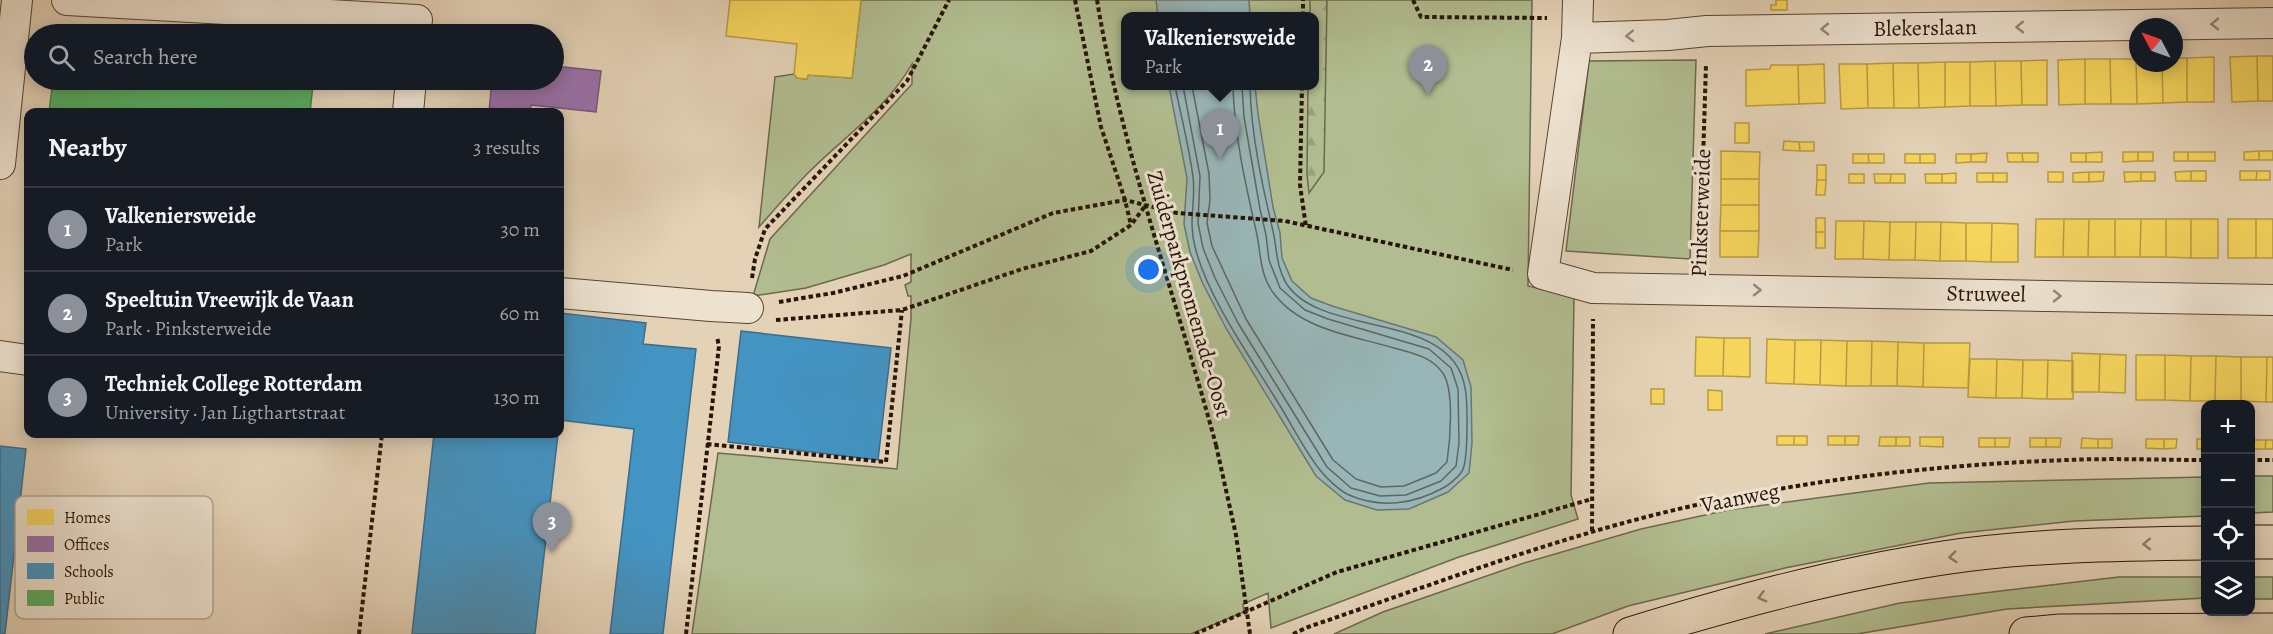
<!DOCTYPE html>
<html lang="en">
<head>
<meta charset="utf-8">
<style>
  body { margin:0; font-family:Alegreya,serif; background:#242831; color:#f1f3f6 }
  .controls { position:absolute; right:18px; bottom:18px; display:grid; overflow:hidden; border-radius:12px; box-shadow:0 3px 15px #0003 }
  .controls button { width:54px; height:54px; display:grid; place-items:center; padding:0; border:0; border-bottom:2px solid #363941; background:#171b24; color:#f1f3f6; font:30px sans-serif }
  .compass { position:absolute; left:2129px; top:18px; width:54px; height:54px; border-radius:50%; background:#171b24; box-shadow:0 3px 15px #0003; rotate:311deg }
  .you { position:absolute; left:1149px; top:270px; width:21px; height:21px; margin:-15px; border:4px solid #fff; border-radius:50%; background:#1a73e8; box-shadow:0 0 0 9px #1a73e833 }
  .badge { display:grid; place-items:center; width:39px; height:39px; border-radius:50%; background:#8c9099; color:#fff; font-size:20px; font-weight:700 }
  .pin { position:absolute; translate:-50% -50px; filter:drop-shadow(0 2px 3px #0008) }
  .pin::after { content:''; position:absolute; top:32px; width:21px; height:18px; background:inherit; clip-path:polygon(0 0,100% 0,50% 100%) }
  .popup { position:absolute; left:1121px; top:12px; width:198px; height:78px; box-sizing:border-box; display:grid; place-content:center; border-radius:12px; background:#171b24; filter:drop-shadow(0 2px 4px #0005); font-size:20px; white-space:nowrap; color:#9ea1a6 }
  .popup b { font-size:22px; color:#f1f3f6 }
  .popup::after { content:''; position:absolute; left:50%; top:100%; margin-left:-12px; border:12px solid transparent; border-top-color:#171b24 }
  .list { margin:0; padding:0; list-style:none }
  h2 { display:flex; justify-content:space-between; align-items:center; height:78px; margin:0; padding:0 24px; font-size:26px }
  h2 small { font-size:20px; font-weight:400; color:#9ea1a6 }
  .list li { display:grid; grid-template-columns:39px 1fr auto; gap:18px; align-items:center; box-sizing:border-box; height:84px; padding:0 24px; border-top:2px solid #363941 }
  .list b { display:block; font-size:22px; white-space:nowrap }
  .list p { margin:0; font-size:20px; white-space:nowrap; color:#9ea1a6 }
  .list em { font-size:20px; font-style:normal; color:#9ea1a6 }
  .icon { flex:none; width:33px; height:33px; fill:none; stroke:currentColor; stroke-width:2; stroke-linecap:round; stroke-linejoin:round }
  .map { position:relative; flex:none; width:2273px; height:634px; overflow:hidden }
  .search { position:absolute; background:#171b24; box-shadow:0 3px 15px #0003; left:24px; top:24px; width:540px; height:66px; display:flex; align-items:center; gap:15px; box-sizing:border-box; padding:0 21px; border-radius:33px; color:#9ea1a6; font-size:22px }
  .panel { position:absolute; background:#171b24; box-shadow:0 3px 15px #0003; left:24px; top:108px; width:540px; height:330px; border-radius:12px }
  .map>svg:first-child { display:block }
  .green { fill:#b1bd90; stroke:#6d694c; stroke-width:1.5; fill-rule:evenodd }
  .forest { fill:url(#forest-firs); stroke:#6d694c; stroke-width:1.5 }
  .water { fill:#98b6b7; stroke:#6c7671; stroke-width:1.5 }
  .homes { fill:#f6d55c; stroke:#b89b43; stroke-width:1.5 }
  .offices { fill:#9970ab; stroke:#77557a; stroke-width:1.5 }
  .schools { fill:#4393c3; stroke:#3b6d8b; stroke-width:1.5 }
  .public { fill:#5aae61; stroke:#4b8046; stroke-width:1.5 }
  .lines { fill:none; stroke-linecap:round; stroke-linejoin:round }
  .shore { stroke:#606660; stroke-width:1.5 }
  .street-casing { stroke:#584434; stroke-width:32 }
  .highway-casing { stroke:#291508; stroke-width:35 }
  .path { stroke:#291508; stroke-width:4; stroke-dasharray:4.5 3; stroke-linecap:butt }
  .street { stroke:#ede2d0; stroke-width:30 }
  .highway { stroke:#e4d2b7; stroke-width:33 }
  .path-bridge { stroke:#291508; stroke-width:4; stroke-dasharray:4.5 3; stroke-linecap:butt }
  .oneway { stroke:#958676 }
  .oneway2 { stroke:#907d68 }
  .labels { text-anchor:middle; dominant-baseline:central; stroke-width:6; stroke-linejoin:round; paint-order:stroke }
  .street-label { font-size:22px; fill:#291508; stroke:#ede2d0 }
  .key { fill:#ede2d0; stroke:#b2a494; stroke-width:1.5 }
  .key-label { font-size:16px; fill:#291508 }
</style>
</head>
<body>
<div class="map">
<svg width="2273" height="634" viewBox="0 0 2273 634">
  <defs>
    <pattern id="forest-firs" width="22" height="20" patternUnits="userSpaceOnUse" patternTransform="scale(1.5)"><rect width="22" height="20" fill="#b1bd90"/><path d="M5 1l3.5 6h-7zM16 11l3.5 6h-7z" fill="#98a27b"/></pattern>
  </defs>
  <rect width="100%" height="100%" fill="#e4d2b7"/>
  <filter id="stains"><feTurbulence type="fractalNoise" baseFrequency=".00333" numOctaves="4"/><feColorMatrix values="0 0 0 0 .2 0 0 0 0 .09 0 0 0 0 .02 0 0 0 .5 -.17"/></filter>
  <radialGradient id="worn" r=".72"><stop offset=".6" stop-color="#630" stop-opacity="0"/><stop offset="1" stop-color="#630" stop-opacity=".3"/></radialGradient>
  <!-- green -->
  <path class="green" d="M861,0H1532L1528,286L1574,296L1571,495L1578,519L1459,557L1271,628L1268,593L1243,604L1244,612L1191,634H692L718,453L897,469L911,318V296H908L905,285L911,282V254L884,265L806,288L753,296L770,239L912,84V64C887,108 844,137 809,172C792,189 775,209 759,227L775,77L794,74L797,78L807,79L808,75L852,78ZM1126,16H1314V86H1126Z
    M1696,60L1690,259L1566,251L1589,61Z
    M2250,476H2273V512L2251,513Z
    M2205,477V516L2074,521L1961,533L1785,568L1628,606L1552,634H1334L1383,612L1524,563L1641,529L1728,510L1929,483Z
    M2119,577H2205V598L2007,609L1857,634H1765L1900,603Z
    M2250,577H2273V599H2251Z"/>
  <!-- forest -->
  <path class="forest" d="M1310,0H1327L1324,172L1309,193L1307,174L1308,86H1314V16H1310Z"/>
  <!-- water -->
  <path class="water" d="M1156,0H1249L1250,16H1158Z
    M1169,86H1255L1258,114L1273,207L1280,233L1282,258L1292,281L1311,298L1332,306L1436,337L1463,360L1471,387L1472,443L1469,473L1448,492L1409,509L1377,510L1345,500L1316,476L1227,330L1203,284L1190,252L1184,224L1187,178Z"/>
  <!-- homes -->
  <path class="homes" d="M730,0H861L852,78L808,75L807,79L797,78L794,74L797,44L726,36Z
    M1776,0H1787V10H1771V5H1776Z
    M2257,56H2273V101H2258Z
    M2257,56L2258,101L2232,102L2230,57Z
    M2214,57V102H2187V58Z
    M2174,58H2187V102L2163,103L2162,63H2174Z
    M2085,59H2110L2111,104H2085Z
    M2085,59V104L2059,105L2058,60Z
    M2110,59H2136L2137,104H2111Z
    M2136,59H2138V63H2162L2163,103L2137,104Z
    M2047,60V105H2022L2021,61Z
    M1995,61H2021L2022,105L1996,106Z
    M1995,61L1996,106H1970V62Z
    M1945,62H1970V106L1945,107Z
    M1945,62V107L1919,108L1918,63Z
    M1893,63H1918L1919,108H1894Z
    M1893,63L1894,108H1868L1867,64Z
    M1824,64L1825,103L1799,104L1798,65Z
    M1839,64H1867L1868,108L1841,109Z
    M1771,65H1798L1799,104L1746,106V70L1770,69Z
    M1735,123H1749V143H1735Z
    M1784,141L1799,142L1800,151L1783,150Z
    M1799,142H1814V151H1800Z
    M1721,151L1760,152L1759,179H1721Z
    M2259,151H2273V160H2259Z
    M2259,151V160H2244V152Z
    M2102,152V162H2086V153Z
    M2123,152H2138V161L2123,162Z
    M2138,152H2153V161H2138Z
    M2174,152H2188V161H2174Z
    M2188,152H2215V161H2188Z
    M1987,153L1986,162H1971V154Z
    M2007,153H2022L2023,162H2008Z
    M2022,153H2038V162H2023Z
    M2071,153H2086V162H2071Z
    M1853,154H1868L1869,163H1853Z
    M1868,154H1884V163H1869Z
    M1905,154H1920V163H1905Z
    M1920,154H1935V163H1920Z
    M1956,154H1971V162L1956,163Z
    M1817,165H1826V180H1817Z
    M2191,171V181H2176L2175,172Z
    M2191,171H2206V181H2191Z
    M2240,171H2257L2256,180H2240Z
    M2257,171H2270V180H2256Z
    M2048,172H2063V182H2048Z
    M2089,172V182H2073V173Z
    M2089,172H2104L2103,181L2089,182Z
    M2124,172H2141V181L2125,182Z
    M2141,172H2155V181H2141Z
    M1956,173V183H1942V174Z
    M1977,173H1993V182H1977Z
    M1993,173H2007V182H1993Z
    M1849,174H1864V183H1849Z
    M1874,174H1891L1890,183H1875Z
    M1891,174H1905V183H1890Z
    M1925,174H1942V183H1926Z
    M1721,179H1759V205H1721Z
    M1817,180H1826L1825,195H1816Z
    M1721,205H1759V231H1720Z
    M1816,218H1825V232H1816Z
    M2036,219H2064L2063,257H2035Z
    M2064,219H2089L2088,257H2063Z
    M2089,219H2115V257H2088Z
    M2115,219H2141L2140,257H2115Z
    M2141,219H2166V257H2140Z
    M2166,219H2191V258L2166,257Z
    M2191,219H2218V258H2191Z
    M2228,219H2256V258H2228Z
    M2256,219H2273V258H2256Z
    M1836,221H1864L1863,259H1835Z
    M1864,221L1890,222L1889,260L1863,259Z
    M1890,222H1916L1915,260H1889Z
    M1916,222H1941L1940,261L1915,260Z
    M1941,222L1966,223V261H1940Z
    M1966,223H1992L1991,262L1966,261Z
    M1992,223L2018,224V262H1991Z
    M1720,231H1759L1758,257H1720Z
    M1816,232H1825V248H1816Z
    M1696,337L1724,338L1723,376H1695Z
    M1724,338H1750V377L1723,376Z
    M1767,339L1795,340L1794,384L1766,383Z
    M1795,340H1821L1820,385L1794,384Z
    M1821,340L1847,341L1846,386L1820,385Z
    M1847,341H1872L1871,386H1846Z
    M1872,341L1898,342L1897,386H1871Z
    M1898,342L1924,343L1923,387L1897,386Z
    M1924,343H1970L1968,388L1923,387Z
    M2072,353L2100,354L2099,392H2072Z
    M2100,354L2126,355L2125,393L2099,392Z
    M2136,355H2165V400H2136Z
    M2165,355L2191,356L2190,401L2165,400Z
    M2191,356H2216L2215,401H2190Z
    M2216,356L2241,357V401H2215Z
    M2241,357H2267L2266,402L2241,401Z
    M2267,357H2273V402H2266Z
    M1970,359H1997L1996,398L1968,397Z
    M1997,359L2023,360L2022,398H1996Z
    M2023,360H2048L2047,399L2022,398Z
    M2048,360L2073,361V399H2047Z
    M1651,389H1664V404H1651Z
    M1708,390L1722,391V410H1708Z
    M1777,436H1794V445H1777Z
    M1794,436H1807V445H1794Z
    M1828,436H1845V445H1828Z
    M1845,436H1859L1858,445H1845Z
    M1880,437H1896V446H1879Z
    M1896,437H1910V446H1896Z
    M1920,437H1943V447L1920,446Z
    M1979,438H1995V447H1979Z
    M1995,438H2010L2009,447H1995Z
    M2030,438H2046V447H2030Z
    M2046,438H2061L2060,447H2046Z
    M2082,438L2098,439V448H2081Z
    M2098,439H2112V448H2098Z
    M2146,439H2164V449L2146,448Z
    M2164,439H2177L2176,448L2164,449Z
    M2197,439H2206V449H2197Z
    M2250,440H2266L2265,449H2250Z
    M2266,440H2273V449H2265Z"/>
  <!-- offices -->
  <path class="offices" d="M554,66L601,71L596,112L531,105L530,112H489L492,80H554Z"/>
  <!-- schools -->
  <path class="schools" d="M560,313L646,323L643,344L696,349L663,634H610L634,429L560,420Z
    M741,331L891,348L878,460L728,442Z
    M434,434H558L535,634H412Z
    M0,446L26,449L5,634H0Z"/>
  <!-- public -->
  <path class="public" d="M53,80H264L313,85L310,112H49Z"/>
  <g class="lines">
    <!-- shore -->
    <path class="shore" d="M1175,86C1181,116 1189,146 1193,177C1196,202 1188,220 1195,247C1207,296 1250,357 1277,401C1291,423 1304,450 1320,470C1327,479 1340,491 1349,495C1381,509 1414,504 1443,488C1449,485 1461,475 1463,469C1468,458 1468,401 1465,388C1452,309 1321,339 1286,283C1276,266 1277,249 1273,231C1262,184 1251,134 1250,86
      M1183,86L1200,176L1198,223L1203,248L1215,278L1238,323L1327,467L1351,488L1380,496L1406,495L1441,481L1456,466L1459,443L1458,389L1451,368L1429,349L1328,319L1305,310L1280,288L1269,260L1266,235L1260,209L1244,117L1242,86
      M1192,86L1209,174L1210,200L1207,223L1212,246L1246,319L1333,460L1356,479L1381,487L1404,486L1436,473L1447,462C1450,442 1455,388 1442,372C1430,356 1412,353 1394,348C1354,336 1302,330 1275,295C1260,277 1261,255 1257,235C1246,186 1234,135 1233,86"/>
    <defs>
      <path id="street" d="M67,0L417,20
        M1578,0L1577,38L1543,274L1593,288L2273,300
        M1577,38L1668,35L1707,31L2273,23
        M408,112L411,80
        M0,164L17,0
        M560,293L711,306L748,308
        M0,356L28,360"/>
      <path id="highway" d="M2250,542H2273
        M1630,634C1732,603 1837,574 1943,558C2030,545 2118,544 2206,543
        M2026,634L2060,631L2273,630"/>
    </defs>
    <!-- street casing -->
    <use href="#street" class="street-casing"/>
    <!-- highway casing -->
    <use href="#highway" class="highway-casing"/>
    <!-- path -->
    <path class="path" d="M1075,0L1101,127L1125,200L1131,225
      M1097,0C1122,152 1176,297 1216,445
      M1413,0L1421,17L1547,18
      M1303,16V0
      M1302,86L1300,185L1306,227
      M1700,258L1706,64
      M752,278L755,259L765,229L907,81L949,0
      M779,302L833,293L903,276L1053,213L1125,200L1177,213L1285,221L1513,270
      M776,320L902,310L1022,269L1091,251L1131,225L1145,206
      M707,444L886,462L902,310
      M2250,460H2273
      M1592,531L1593,319
      M359,634L382,434
      M686,634L719,346L717,337
      M1195,634L1337,572L1592,499
      M1293,634L1308,627C1450,579 1592,523 1741,496C1848,475 1958,464 2067,460C2113,458 2159,460 2206,460"/>
    <!-- street -->
    <use href="#street" class="street"/>
    <!-- highway -->
    <use href="#highway" class="highway"/>
    <!-- path-bridge -->
    <path class="path-bridge" d="M1216,445L1236,535L1250,634"/>
  </g>
  <!-- one-way arrows -->
  <defs><path id="oneway-chevron" d="M-2-3.5L2.5 0L-2 3.5" fill="none" stroke-width="1.6" stroke-linecap="round" stroke-linejoin="round" transform="scale(1.5)"/></defs>
  <g class="oneway">
    <use href="#oneway-chevron" transform="translate(2215 24) rotate(179)"/>
    <use href="#oneway-chevron" transform="translate(2020 27) rotate(179)"/>
    <use href="#oneway-chevron" transform="translate(1825 29) rotate(179)"/>
    <use href="#oneway-chevron" transform="translate(1630 36) rotate(178)"/>
    <use href="#oneway-chevron" transform="translate(1757 290) rotate(1)"/>
    <use href="#oneway-chevron" transform="translate(2057 296) rotate(1)"/>
  </g>
  <g class="oneway2">
    <use href="#oneway-chevron" transform="translate(2147 544) rotate(179)"/>
    <use href="#oneway-chevron" transform="translate(1953 557) rotate(174)"/>
    <use href="#oneway-chevron" transform="translate(1762 597) rotate(165)"/>
  </g>
  <g class="labels">
    <!-- street labels -->
    <g class="street-label">
      <text transform="translate(1925 28) rotate(-1)">Blekerslaan</text>
      <text transform="translate(1701 213) rotate(-88)">Pinksterweide</text>
      <text transform="translate(1189 294) rotate(74)">Zuiderparkpromenade-Oost</text>
      <text transform="translate(1986 294) rotate(1)">Struweel</text>
      <text transform="translate(1740 498) rotate(-11)">Vaanweg</text>
    </g>
  </g>
  <!-- legend -->
  <rect x="15" y="496" width="198" height="123" rx="9" class="key"/>
  <rect x="27" y="509" width="27" height="16" fill="#f6d55c"/>
  <rect x="27" y="536" width="27" height="16" fill="#9970ab"/>
  <rect x="27" y="563" width="27" height="16" fill="#4393c3"/>
  <rect x="27" y="590" width="27" height="16" fill="#5aae61"/>
  <g class="key-label">
    <text x="64" y="523">Homes</text>
    <text x="64" y="550">Offices</text>
    <text x="64" y="577">Schools</text>
    <text x="64" y="604">Public</text>
  </g>
  <rect width="100%" height="100%" filter="url(#stains)"/>
  <rect width="100%" height="100%" fill="url(#worn)"/>
</svg>
<div class="controls">
<button>+</button>
<button>−</button>
<button><svg class="icon" aria-label="locate" viewBox="0 0 24 24"><circle cx="12" cy="12" r="6"/><path d="M12 2v4M12 18v4M2 12h4M18 12h4"/></svg></button>
<button><svg class="icon" aria-label="layers" viewBox="0 0 24 24"><path d="M12 4l9 5-9 5-9-5zM3 14l9 5 9-5"/></svg></button>
</div>
<svg class="compass" viewBox="-18 -18 36 36"><path d="M0-13l5 13h-10z" fill="#e53935"/><path d="M0 13l5-13h-10z" fill="#9ea1a6"/></svg>
<div class="you"></div>
<div class="pin badge" style="left:1220px;top:159px">1</div>
<div class="popup"><b>Valkeniersweide</b>Park</div>
<div class="pin badge" style="left:1428px;top:95px">2</div>
<div class="pin badge" style="left:552px;top:552px">3</div>
<div class="search"><svg class="icon" aria-label="search" viewBox="0 0 24 24"><circle cx="10" cy="10" r="6"/><path d="M15 15l6 6"/></svg>Search here</div>
<section class="panel">
<h2>Nearby<small>3 results</small></h2>
<ul class="list">
<li><span class="badge">1</span><div><b>Valkeniersweide</b><p>Park</p></div><em>30 m</em></li>
<li><span class="badge">2</span><div><b>Speeltuin Vreewijk de Vaan</b><p>Park · Pinksterweide</p></div><em>60 m</em></li>
<li><span class="badge">3</span><div><b>Techniek College Rotterdam</b><p>University · Jan Ligthartstraat</p></div><em>130 m</em></li>
</ul>
</section>
</div>
</body>
</html>
